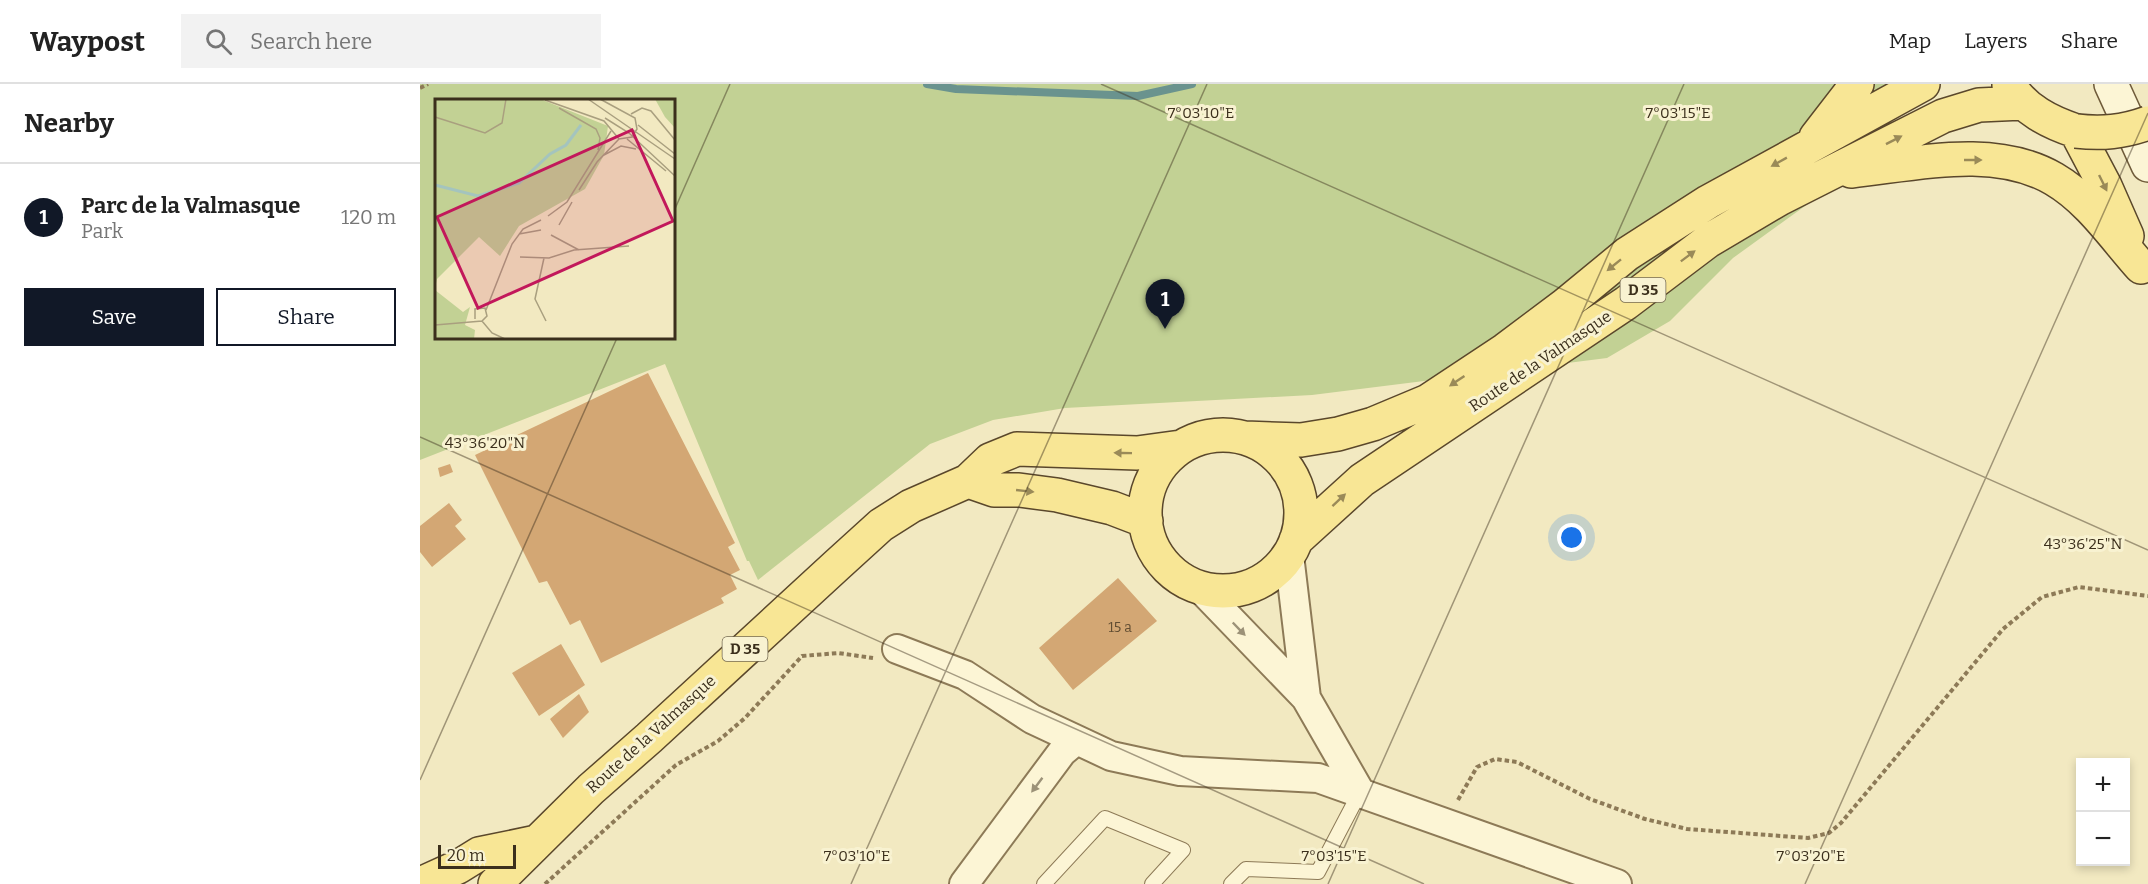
<!DOCTYPE html>
<html lang="en">
<head>
<meta charset="utf-8">
<style>
  body { margin:0; font-family:Bitter,serif; background:#f2f2f2; color:#222 }
  .controls { position:absolute; right:18px; bottom:18px; display:grid; overflow:hidden; border-radius:0px; box-shadow:0 3px 9px #0003 }
  .controls button { width:54px; height:54px; display:grid; place-items:center; padding:0; border:0; border-bottom:2px solid #e0e0e0; background:#fff; color:#222; font:30px sans-serif }
  .scale { position:absolute; left:18px; bottom:15px; width:78px; box-sizing:border-box; padding-left:6px; border:3px solid #3b2f1c; border-top:0; font-size:16px; line-height:21px; white-space:nowrap; color:#3b2f1c; -webkit-text-stroke:4px #f8f2d1; paint-order:stroke }
  .you { position:absolute; left:1152px; top:454px; width:21px; height:21px; margin:-15px; border:4px solid #fff; border-radius:50%; background:#1a73e8; box-shadow:0 0 0 9px #1a73e833 }
  .badge { display:grid; place-items:center; width:39px; height:39px; border-radius:50%; background:#111827; color:#fff; font-size:20px; font-weight:700 }
  .pin { position:absolute; translate:-50% -50px; filter:drop-shadow(0 2px 3px #0008) }
  .pin::after { content:''; position:absolute; top:32px; width:21px; height:18px; background:inherit; clip-path:polygon(0 0,100% 0,50% 100%) }
  .list { margin:0; padding:0; list-style:none }
  h2 { display:flex; justify-content:space-between; align-items:center; height:78px; margin:0; padding:0 24px; font-size:26px }
  h2 small { font-size:20px; font-weight:400; color:#767676 }
  .list li { display:grid; grid-template-columns:39px 1fr auto; gap:18px; align-items:center; box-sizing:border-box; height:108px; padding:0 24px; border-top:2px solid #e0e0e0 }
  .list b { display:block; font-size:22px; white-space:nowrap }
  .list p { margin:0; font-size:20px; white-space:nowrap; color:#767676 }
  .list em { font-size:20px; font-style:normal; color:#767676 }
  .actions { display:flex; gap:12px; padding:18px 24px }
  .actions a { flex:1; padding:14px 0; border:2px solid #111827; border-radius:0px; text-align:center; font-size:21px; color:#111827 }
  .actions .main { background:#111827; color:#fff }
  .icon { flex:none; width:33px; height:33px; fill:none; stroke:currentColor; stroke-width:2; stroke-linecap:round; stroke-linejoin:round }
  .map { position:relative; flex:none; width:1728px; height:800px; overflow:hidden }
  header { display:flex; align-items:center; gap:36px; box-sizing:border-box; height:84px; padding:0 30px; background:#fff; border-bottom:2px solid #e0e0e0 }
  header strong { font-size:28px }
  nav { display:flex; gap:33px; margin-inline-start:auto; font-size:21px }
  .search { width:420px; height:54px; background:#f2f2f2; display:flex; align-items:center; gap:15px; box-sizing:border-box; padding:0 21px; border-radius:0px; color:#767676; font-size:22px }
  main { display:flex }
  aside { flex:1; background:#fff }
  .map>svg:first-child { display:block }
  .green { fill:#c2d194; fill-rule:evenodd }
  .lines { fill:none; stroke-linecap:round; stroke-linejoin:round }
  .stream { stroke:#6a938e; stroke-width:8 }
  .building { fill:#d3a774 }
  .service-casing { stroke:#8d7a57; stroke-width:16 }
  .minor-casing { stroke:#8d7a57; stroke-width:32 }
  .secondary-casing { stroke:#6f5b3a; stroke-width:36 }
  .primary-casing { stroke:#5a472b; stroke-width:36 }
  .path { stroke:#8d7a57; stroke-width:4; stroke-dasharray:4.5 3; stroke-linecap:butt }
  .service { stroke:#fcf5d5; stroke-width:14 }
  .minor { stroke:#fcf5d5; stroke-width:28 }
  .secondary { stroke:#fcf5d5; stroke-width:33 }
  .primary { stroke:#f8e695; stroke-width:33 }
  .primary-bridge-casing { stroke:#5a472b; stroke-width:36; stroke-linecap:butt }
  .primary-bridge { stroke:#f8e695; stroke-width:33 }
  .oneway { fill:#9a8a58 }
  .oneway2 { fill:#9c9278 }
  .ticks { fill:none; stroke:#3b2f1c; stroke-width:1.5; stroke-opacity:0.45 }
  .labels { text-anchor:middle; dominant-baseline:central; stroke-width:6; stroke-linejoin:round; paint-order:stroke }
  .number-label { font-size:14px; fill:#614d32 }
  .shield { fill:#f8f2d1; stroke:#746a52; stroke-width:1.5 }
  .shield-label { font-size:15px; font-weight:bold; fill:#3b2f1c }
  .street-label { font-size:16px; fill:#3b2f1c; stroke:#f8f2d1 }
  .inset-river { fill:none; stroke:#a4c4be; stroke-width:3 }
  .inset-road { fill:none; stroke:#a99f7f; stroke-width:1.5 }
  .view { fill:#c2185b; fill-opacity:0.15; stroke:#c2185b; stroke-width:3 }
  .inset-edge { fill:none; stroke:#3b2f1c; stroke-width:3 }
  .ticks-label { font-size:15px; text-anchor:middle; fill:#3b2f1c; stroke:#f8f2d1; stroke-width:6; stroke-linejoin:round; paint-order:stroke }
</style>
</head>
<body>
<header>
<strong>Waypost</strong>
<div class="search"><svg class="icon" aria-label="search" viewBox="0 0 24 24"><circle cx="10" cy="10" r="6"/><path d="M15 15l6 6"/></svg>Search here</div>
<nav><a>Map</a><a>Layers</a><a>Share</a></nav>
</header>
<main>
<aside>
<h2>Nearby<small></small></h2>
<ul class="list">
<li><span class="badge">1</span><div><b>Parc de la Valmasque</b><p>Park</p></div><em>120 m</em></li>
</ul>
<div class="actions"><a class="main">Save</a><a>Share</a></div>
</aside>
<div class="map">
<svg width="1728" height="800" viewBox="0 0 1728 800">
  <rect width="100%" height="100%" fill="#f2e9c1"/>
  <!-- green -->
  <path class="green" d="M0,0H1489L1482,17L1435,86L1313,174L1250,237L1187,274L892,311L645,324L573,336L510,360L338,496L329,477H327L245,280L0,376ZM16,16H254V254H16Z"/>
  <g class="lines">
    <!-- stream -->
    <path class="stream" d="M507,0L536,5L718,12L772,0"/>
  </g>
  <!-- building -->
  <path class="building" d="M228,289L315,459L308,463L320,486L310,491L317,505L301,514L304,519L181,579L160,536L150,541L127,497L119,499L55,371Z
    M30,380L33,388L20,393L18,384Z
    M29,419L42,436L35,442L46,455L12,483L0,468V442Z
    M698,494L737,537L653,606L619,564Z
    M141,560L165,601L119,632L92,589Z
    M159,610L169,628L143,654L130,635Z"/>
  <g class="lines">
    <defs>
      <path id="service" d="M624,800L685,734L763,766L732,800
        M811,800L826,785L898,788L940,708"/>
      <path id="minor" d="M869,471L886,614
        M779,503L886,614L940,708
        M477,565L545,591L612,635L691,672L760,687L898,694L1197,800
        M544,800L642,668L655,657"/>
      <path id="secondary" d="M1691,0L1728,81"/>
      <path id="primary" d="M1589,1C1605,26 1629,38 1656,47L1685,102L1707,152
        M1396,53L1437,0
        M1431,87C1496,80 1574,60 1634,95C1670,116 1694,153 1721,183
        M725 429a78 78 0 1 1 156 0a78 78 0 1 1-156 0Z
        M825,354L881,356L918,350L953,340L1008,317L1085,266L1145,221L1207,170L1288,118L1503,0
        M548,397L574,406H599L637,411L692,424L726,437
        M876,456L942,396L1206,219L1288,157L1359,115L1523,32L1559,21L1603,19
        M7,797L38,783L59,770L117,758
        M75,800L171,705L229,654L417,481L461,441L491,422L548,397L570,376L597,365L717,369L761,363"/>
    </defs>
    <!-- service casing -->
    <use href="#service" class="service-casing"/>
    <!-- minor casing -->
    <use href="#minor" class="minor-casing"/>
    <!-- secondary casing -->
    <use href="#secondary" class="secondary-casing"/>
    <!-- primary casing -->
    <use href="#primary" class="primary-casing"/>
    <!-- path -->
    <path class="path" d="M0,4L8,0
      M1038,716L1057,683L1075,675L1097,678L1170,715L1225,735L1267,745L1388,754L1409,749L1421,739L1583,545L1622,513L1659,503L1728,512
      M125,800L256,681L298,657L325,634L382,572L418,569L453,574"/>
    <!-- service -->
    <use href="#service" class="service"/>
    <!-- minor -->
    <use href="#minor" class="minor"/>
    <!-- secondary -->
    <use href="#secondary" class="secondary"/>
    <!-- primary -->
    <use href="#primary" class="primary"/>
    <defs>
      <path id="primary-bridge" d="M1656,47C1682,50 1703,48 1728,39"/>
    </defs>
    <!-- primary-bridge casing -->
    <use href="#primary-bridge" class="primary-bridge-casing"/>
    <!-- primary-bridge -->
    <use href="#primary-bridge" class="primary-bridge"/>
  </g>
  <!-- one-way arrows -->
  <defs><path id="oneway-solid" d="M-6-.8H1V-3.2L6.5 0L1 3.2V.8H-6Z" transform="scale(1.5)"/></defs>
  <g class="oneway">
    <use href="#oneway-solid" transform="translate(1474 56) rotate(-27)"/>
    <use href="#oneway-solid" transform="translate(1553 76)"/>
    <use href="#oneway-solid" transform="translate(1359 78) rotate(151)"/>
    <use href="#oneway-solid" transform="translate(1683 99) rotate(64)"/>
    <use href="#oneway-solid" transform="translate(1268 172) rotate(-37)"/>
    <use href="#oneway-solid" transform="translate(1194 181) rotate(141)"/>
    <use href="#oneway-solid" transform="translate(1037 297) rotate(146)"/>
    <use href="#oneway-solid" transform="translate(703 369) rotate(-179)"/>
    <use href="#oneway-solid" transform="translate(605 407) rotate(6)"/>
    <use href="#oneway-solid" transform="translate(919 416) rotate(-43)"/>
  </g>
  <g class="oneway2">
    <use href="#oneway-solid" transform="translate(819 545) rotate(46)"/>
    <use href="#oneway-solid" transform="translate(617 701) rotate(127)"/>
  </g>
  <!-- ticks -->
  <path class="ticks" d="M681,0L1728,466M254,127L310,0M0,353L1004,800M0,696L197,254M431,800L787,0M908,800L1264,0M1385,800L1728,29"/>
  <g class="labels">
    <!-- number labels -->
    <g class="number-label">
      <text x="700" y="543">15 a</text>
    </g>
    <!-- shield labels -->
    <g class="shield">
      <rect x="1200.5" y="194" width="45" height="24" rx="4.5"/>
      <rect x="302.5" y="553" width="45" height="24" rx="4.5"/>
    </g>
    <g class="shield-label">
      <text x="1223" y="206">D 35</text>
      <text x="325" y="565">D 35</text>
    </g>
    <!-- street labels -->
    <g class="street-label">
      <text transform="translate(1120 277) rotate(-34)">Route de la Valmasque</text>
      <text transform="translate(231 650) rotate(-42)">Route de la Valmasque</text>
    </g>
  </g>
  <!-- overview -->
  <g transform="translate(15 15)">
    <rect width="240" height="240" fill="#f2e9c1"/>
    <path d="M0,0H105L173,27L169,56L150,90L84,127L65,157L44,138L2,180L0,189ZM220,0H240V29L230,18ZM0,191L28,213L35,208L30,226L40,231L39,240H0Z" fill="#c2d194"/>
    <path class="inset-river" d="M0,86L43,97L84,84L115,55L131,46L146,26"/>
    <path class="inset-road" d="M153,0L240,60M110,1L169,22L184,40L197,38L202,30L200,19L165,0M124,9L161,30L165,39L163,51M196,15L207,9L216,12L240,41M0,18L50,34L67,24L71,0M170,19L194,34L240,77M203,26L240,55M192,40L231,72M169,56L186,47L201,50M144,91L162,63L184,40M113,117L132,103L176,32M124,126L137,103M84,135L106,131M116,136L144,151M85,158L114,159L139,151L194,147M109,159L100,200L111,222M51,211L77,145L88,130L106,121M47,222L57,234L70,240M0,226L47,222L52,217L50,209L40,210V220"/>
    <path class="view" d="M197,31L238,122L43,209L2,118Z"/>
    <rect width="240" height="240" class="inset-edge"/>
  </g>
  <g class="ticks-label">
    <text x="781" y="34">7°03'10"E</text>
    <text x="1258" y="34">7°03'15"E</text>
    <text x="65" y="364">43°36'20"N</text>
    <text x="1663" y="465">43°36'25"N</text>
    <text x="437" y="777">7°03'10"E</text>
    <text x="914" y="777">7°03'15"E</text>
    <text x="1391" y="777">7°03'20"E</text>
  </g>
</svg>
<div class="controls">
<button>+</button>
<button>−</button>
</div>
<div class="scale">20 m</div>
<div class="you"></div>
<div class="pin badge" style="left:745px;top:245px">1</div>
</div>
</main>
</body>
</html>
